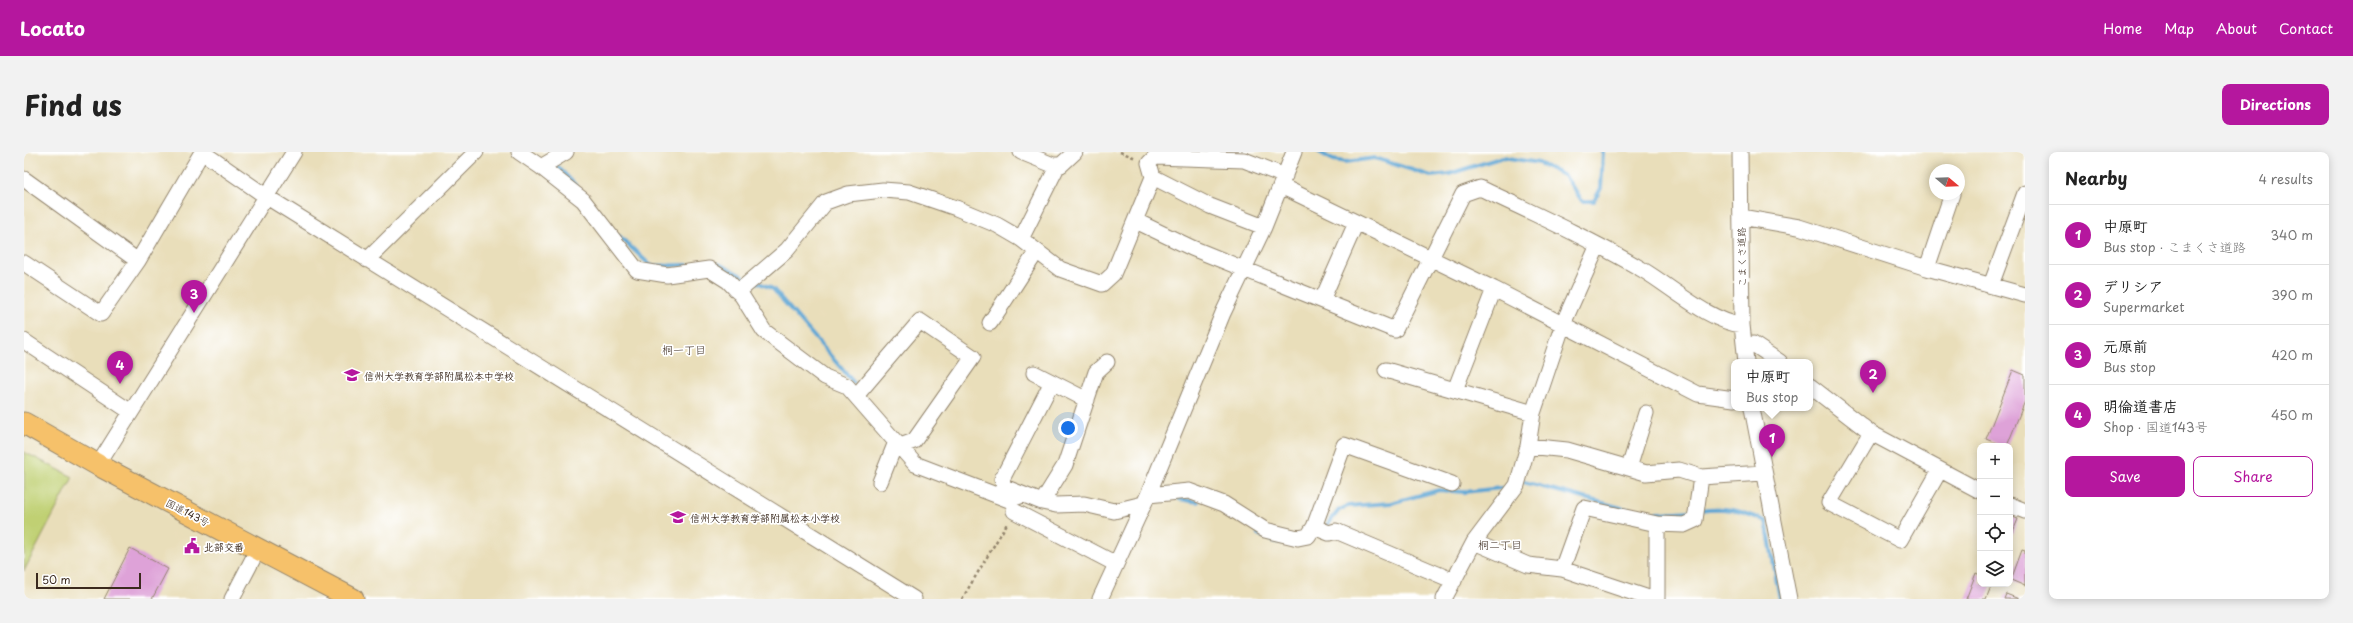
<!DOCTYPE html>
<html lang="en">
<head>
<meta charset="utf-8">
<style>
  body { margin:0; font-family:"Playpen Sans","Klee One",sans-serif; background:#f2f2f2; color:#222 }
  .controls { position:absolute; right:12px; bottom:12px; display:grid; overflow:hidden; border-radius:8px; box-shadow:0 2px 10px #0003 }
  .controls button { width:36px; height:36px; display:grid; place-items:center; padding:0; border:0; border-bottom:1px solid #e0e0e0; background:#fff; color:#222; font:20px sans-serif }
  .compass { position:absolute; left:1905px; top:12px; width:36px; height:36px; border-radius:50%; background:#fff; box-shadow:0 2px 10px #0003; rotate:109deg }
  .scale { position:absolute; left:12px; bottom:10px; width:105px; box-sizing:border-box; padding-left:4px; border:2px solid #3b2a1e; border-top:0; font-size:11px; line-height:14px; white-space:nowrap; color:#3b2a1e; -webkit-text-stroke:3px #fff; paint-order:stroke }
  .you { position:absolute; left:1044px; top:276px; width:14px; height:14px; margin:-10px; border:3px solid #fff; border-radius:50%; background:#1a73e8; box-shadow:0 0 0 6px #1a73e833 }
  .badge { display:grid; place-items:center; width:26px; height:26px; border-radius:50%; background:#b5179e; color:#fff; font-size:13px; font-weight:700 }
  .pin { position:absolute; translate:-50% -33px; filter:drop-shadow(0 1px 2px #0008) }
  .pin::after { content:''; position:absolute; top:21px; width:14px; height:12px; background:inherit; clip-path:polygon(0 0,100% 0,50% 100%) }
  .popup { position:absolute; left:1707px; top:207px; width:82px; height:52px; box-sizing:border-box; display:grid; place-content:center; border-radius:8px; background:#fff; filter:drop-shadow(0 1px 3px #0005); font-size:13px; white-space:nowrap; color:#767676 }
  .popup b { font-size:15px; color:#222 }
  .popup::after { content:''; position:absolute; left:50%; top:100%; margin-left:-8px; border:8px solid transparent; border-top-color:#fff }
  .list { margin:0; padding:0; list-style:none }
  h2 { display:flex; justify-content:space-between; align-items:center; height:52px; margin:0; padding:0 16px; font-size:17px }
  h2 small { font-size:13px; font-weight:400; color:#767676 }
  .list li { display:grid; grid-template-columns:26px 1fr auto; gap:12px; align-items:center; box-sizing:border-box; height:60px; padding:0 16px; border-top:1px solid #e0e0e0 }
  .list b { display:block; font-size:15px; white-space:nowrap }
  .list p { margin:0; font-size:13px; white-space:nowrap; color:#767676 }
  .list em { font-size:13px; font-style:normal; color:#767676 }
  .actions { display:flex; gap:8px; padding:12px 16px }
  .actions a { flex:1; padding:9px 0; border:1px solid #b5179e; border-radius:8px; text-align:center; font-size:14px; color:#b5179e }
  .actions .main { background:#b5179e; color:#fff }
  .icon { flex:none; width:22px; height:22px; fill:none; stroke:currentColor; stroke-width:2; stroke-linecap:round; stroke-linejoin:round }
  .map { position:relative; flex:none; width:2001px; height:447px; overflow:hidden; border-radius:8px }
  header { display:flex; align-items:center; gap:24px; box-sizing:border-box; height:56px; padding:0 20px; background:#b5179e; color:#fff }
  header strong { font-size:19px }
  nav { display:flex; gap:22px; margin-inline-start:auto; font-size:14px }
  .intro { display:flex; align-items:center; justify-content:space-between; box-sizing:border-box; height:96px; padding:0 24px }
  h1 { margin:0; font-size:28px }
  .button { padding:10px 18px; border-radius:8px; background:#b5179e; color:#fff; font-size:14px; font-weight:700 }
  main { display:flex; gap:24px; padding:0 24px }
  aside { flex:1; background:#fff; border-radius:8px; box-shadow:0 2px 10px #0003 }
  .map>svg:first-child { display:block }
  .green { fill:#c0d073; stroke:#7e7d48 }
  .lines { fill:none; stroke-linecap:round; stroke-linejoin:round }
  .stream { stroke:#5da6d4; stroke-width:4 }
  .building { fill:#dea2d8 }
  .minor-casing { stroke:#92846c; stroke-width:17 }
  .highway-casing { stroke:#92846c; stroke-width:23 }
  .path { stroke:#92846c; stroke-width:2.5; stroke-dasharray:3 3; stroke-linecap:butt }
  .minor { stroke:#fff; stroke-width:15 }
  .highway { stroke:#f6c16b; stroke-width:21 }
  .labels { text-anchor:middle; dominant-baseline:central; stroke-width:3.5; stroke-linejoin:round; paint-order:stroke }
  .street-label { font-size:10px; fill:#3b2a1e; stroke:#fff }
  .poi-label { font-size:10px; font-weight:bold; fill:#3b2a1e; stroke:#fff; text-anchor:start }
  .neighbourhood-label { font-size:11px; fill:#3b2a1e; stroke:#fff }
</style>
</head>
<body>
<header>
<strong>Locato</strong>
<nav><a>Home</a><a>Map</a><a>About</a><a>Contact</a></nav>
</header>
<div class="intro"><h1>Find us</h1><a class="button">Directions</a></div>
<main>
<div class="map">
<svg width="2001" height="447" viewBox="0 0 2001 447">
  <rect width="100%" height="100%" fill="#fff"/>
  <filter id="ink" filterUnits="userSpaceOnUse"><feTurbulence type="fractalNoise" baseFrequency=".025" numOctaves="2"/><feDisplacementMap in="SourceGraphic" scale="8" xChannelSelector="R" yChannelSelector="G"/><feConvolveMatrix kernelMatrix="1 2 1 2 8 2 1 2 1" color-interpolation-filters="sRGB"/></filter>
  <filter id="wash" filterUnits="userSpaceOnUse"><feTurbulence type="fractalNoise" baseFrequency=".012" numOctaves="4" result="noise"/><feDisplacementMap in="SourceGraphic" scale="16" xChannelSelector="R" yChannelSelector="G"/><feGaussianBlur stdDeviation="0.9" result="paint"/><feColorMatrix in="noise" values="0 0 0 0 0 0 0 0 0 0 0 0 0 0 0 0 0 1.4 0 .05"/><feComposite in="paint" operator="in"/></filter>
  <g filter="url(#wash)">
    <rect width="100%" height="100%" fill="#e9deba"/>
    <!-- green -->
    <path class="green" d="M0,300L49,325L0,419Z"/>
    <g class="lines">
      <!-- stream -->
      <path class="stream" d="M1295,0L1309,8L1322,10L1351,6L1407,24L1425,22L1479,5L1515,11L1541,24L1558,49H1570L1577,36L1579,0
        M533,14L552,34
        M595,84L627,114L663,113
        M688,113L695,112L720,125
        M731,129L749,137L830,231
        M1500,330L1620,362L1669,359
        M1155,347L1174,350
        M1676,358C1703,354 1717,359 1742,369L1756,447
        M1301,376L1315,358L1324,354L1367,351L1415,338L1440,340L1477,336
        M1234,382L1250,389L1271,392"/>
    </g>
    <g id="blocks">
      <!-- building -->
      <path class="building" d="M1989,218L2001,223V249L1983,294H1979L1962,287Z
        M1986,364L1994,367L1986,387Z
        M106,396L144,417L128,447H80Z
        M1998,398L2001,399V434L1987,428Z
        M1952,421L1956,423V432H1968L1962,447H1942Z
        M1982,442L1995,447H1980Z"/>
    </g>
  </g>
  <g filter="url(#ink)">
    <use href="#blocks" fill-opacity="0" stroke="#92846c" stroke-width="1"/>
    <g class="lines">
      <defs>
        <path id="minor" d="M178,0L243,45L890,447
          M495,0L517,15L559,48L613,118L643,123L685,117L704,129L718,144L740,179L801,225L823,234L891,312L985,348L999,343
          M997,0L1029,13H1037L1051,0
          M1716,0L1718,173L1722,210
          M517,15L542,0
          M1129,25L1186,54L1240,75
          M0,27L114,109
          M1257,34L1470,137L1674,242L1710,247
          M1717,65L1775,75L1903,116L2001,143
          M1112,69L1168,96L1371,178L1439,42L1456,36C1511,62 1566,87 1619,118C1646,134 1688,171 1718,173
          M997,87L1034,13
          M343,108L452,0
          M0,111L77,162L114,109L178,0
          M1903,116L1928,42
          M1967,133L2001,41
          M714,140L763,98L802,50L824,42L859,38L885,40L932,56L973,73L997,87L1036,117L1078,132L1089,122L1129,25L1125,11L1131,5L1220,8L1261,24
          M1298,148L1332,71
          M966,171L1013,99
          M0,189L107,260
          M1729,192L1756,210
          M1362,218L1509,261
          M1010,221L1063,248
          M1028,230L978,327L980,335L1018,350L1032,353L1060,352L1090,359L1119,352
          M1786,234L1847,281L1956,339
          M1431,238L1470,137
          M832,244L896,169L949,205L890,289L876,294
          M1728,256L1765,447
          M1847,281L1805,351L1876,388L1916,318
          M1504,294L1543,298L1622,321L1655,318L1677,325L1739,321
          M74,313L270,0
          M1605,316L1622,261
          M856,330L872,290
          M1124,343L1165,339L1200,352L1241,378L1274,386L1284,384L1290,375L1320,293L1428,332
          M1018,350L1041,313L1072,220L1083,210
          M1986,353L2001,359
          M990,359L1092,412
          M1290,375L1305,381L1312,379L1430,429
          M1450,390L1504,413L1538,417L1628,447
          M1538,417L1560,356L1633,372L1660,373L1671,368L1677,325
          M208,447L234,397
          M1076,447L1124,343L1199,161L1240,75L1270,0
          M1420,447L1450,390L1493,333L1504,294L1509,261L1539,172L1574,93
          M1633,447V372"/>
        <path id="highway" d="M0,271L74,313L329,447"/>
      </defs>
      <!-- minor casing -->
      <use href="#minor" class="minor-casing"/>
      <!-- highway casing -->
      <use href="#highway" class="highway-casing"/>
      <!-- path -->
      <path class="path" d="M1096,0L1112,6
        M938,447L984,370"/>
      <!-- minor -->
      <use href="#minor" class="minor"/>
      <!-- highway -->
      <use href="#highway" class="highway"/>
    </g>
  </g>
  <!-- icons -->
  <defs>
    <symbol id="school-bare" viewBox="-9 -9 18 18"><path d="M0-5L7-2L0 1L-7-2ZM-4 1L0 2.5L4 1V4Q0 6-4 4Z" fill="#b5179e" stroke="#fff" stroke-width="2.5" paint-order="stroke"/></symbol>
    <symbol id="civic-bare" viewBox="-9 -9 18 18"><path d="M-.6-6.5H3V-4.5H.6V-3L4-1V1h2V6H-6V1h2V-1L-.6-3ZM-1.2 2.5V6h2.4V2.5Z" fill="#b5179e" stroke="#fff" stroke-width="2.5" paint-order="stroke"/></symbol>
  </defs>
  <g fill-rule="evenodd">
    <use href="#school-bare" x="317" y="212" width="22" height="22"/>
    <use href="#school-bare" x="643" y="354" width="22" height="22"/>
    <use href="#civic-bare" x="157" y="383" width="22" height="22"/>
  </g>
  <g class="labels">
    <!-- street labels -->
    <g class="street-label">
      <text transform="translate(1717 105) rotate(-91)">こまくさ道路</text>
      <text transform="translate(164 360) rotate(27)">国道143号</text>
    </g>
    <!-- poi labels -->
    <g class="poi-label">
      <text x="340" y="223">信州大学教育学部附属松本中学校</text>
      <text x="666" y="365">信州大学教育学部附属松本小学校</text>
      <text x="180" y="394">北部交番</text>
    </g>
    <!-- neighbourhood labels -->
    <g class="neighbourhood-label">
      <text x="660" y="197">桐一丁目</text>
      <text x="1476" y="392">桐二丁目</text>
    </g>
  </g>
</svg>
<div class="controls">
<button>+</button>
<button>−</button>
<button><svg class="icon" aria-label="locate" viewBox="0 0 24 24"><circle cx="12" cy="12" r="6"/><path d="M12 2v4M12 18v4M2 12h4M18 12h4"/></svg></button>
<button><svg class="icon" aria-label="layers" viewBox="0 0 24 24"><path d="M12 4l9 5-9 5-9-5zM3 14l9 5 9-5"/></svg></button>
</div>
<svg class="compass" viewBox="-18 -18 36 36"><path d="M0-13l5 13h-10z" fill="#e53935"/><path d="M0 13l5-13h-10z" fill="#767676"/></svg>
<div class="scale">50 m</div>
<div class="you"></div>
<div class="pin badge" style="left:1748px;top:305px">1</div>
<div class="popup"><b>中原町</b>Bus stop</div>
<div class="pin badge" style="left:1849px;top:241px">2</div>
<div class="pin badge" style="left:170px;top:161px">3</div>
<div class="pin badge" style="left:96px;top:232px">4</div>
</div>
<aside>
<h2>Nearby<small>4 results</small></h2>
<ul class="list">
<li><span class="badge">1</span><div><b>中原町</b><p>Bus stop · こまくさ道路</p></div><em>340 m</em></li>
<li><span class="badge">2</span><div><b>デリシア</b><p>Supermarket</p></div><em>390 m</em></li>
<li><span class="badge">3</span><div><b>元原前</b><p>Bus stop</p></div><em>420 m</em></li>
<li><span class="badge">4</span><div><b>明倫道書店</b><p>Shop · 国道143号</p></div><em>450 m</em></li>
</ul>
<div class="actions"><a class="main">Save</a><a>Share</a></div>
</aside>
</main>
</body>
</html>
